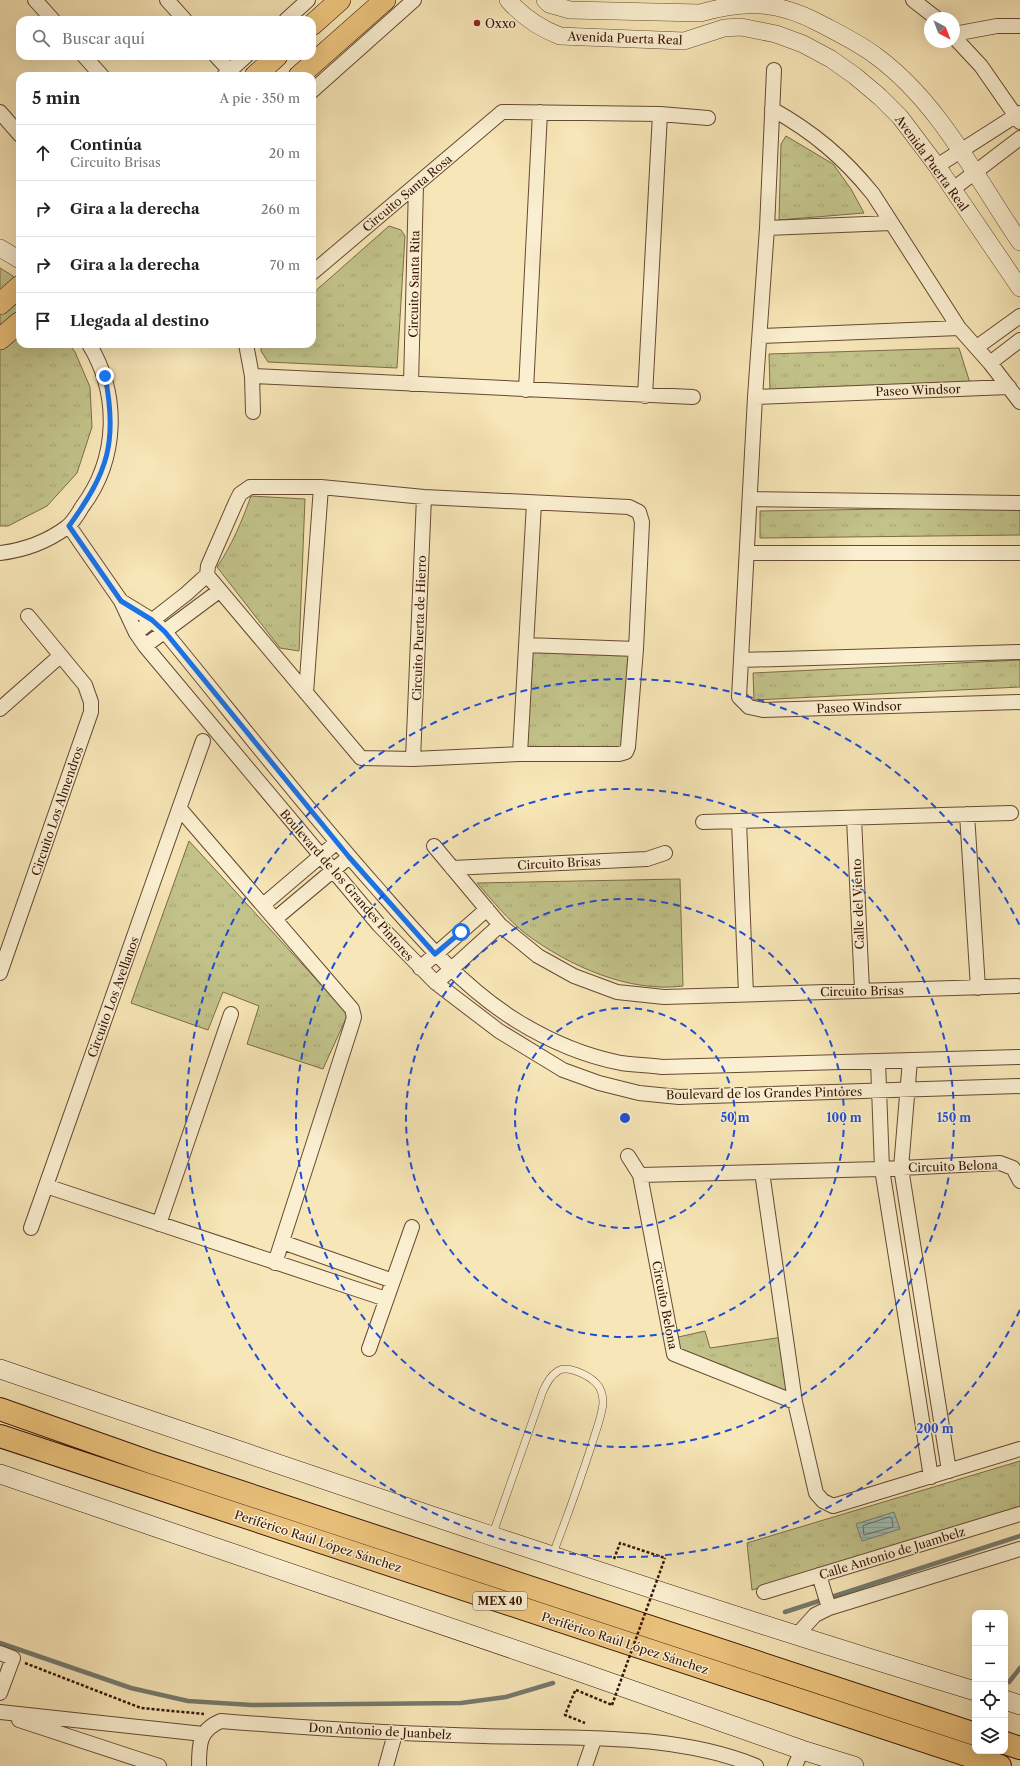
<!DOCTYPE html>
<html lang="es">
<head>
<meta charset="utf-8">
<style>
  body { margin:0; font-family:"Libre Caslon Text",serif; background:#f6f6f6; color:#222 }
  .controls { position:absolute; right:12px; bottom:12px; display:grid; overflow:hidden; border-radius:8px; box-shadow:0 4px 16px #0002 }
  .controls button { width:36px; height:36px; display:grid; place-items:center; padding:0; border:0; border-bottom:1px solid #e0e0e0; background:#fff; color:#222; font:20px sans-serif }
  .compass { position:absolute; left:924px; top:12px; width:36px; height:36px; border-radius:50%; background:#fff; box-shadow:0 4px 16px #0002; rotate:138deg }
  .stop { position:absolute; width:12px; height:12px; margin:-9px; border:3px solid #1a73e8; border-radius:50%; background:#fff }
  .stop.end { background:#1a73e8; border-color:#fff; box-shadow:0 1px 4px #0008 }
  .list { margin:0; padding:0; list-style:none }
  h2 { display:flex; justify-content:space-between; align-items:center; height:52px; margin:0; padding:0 16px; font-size:17px }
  h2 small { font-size:13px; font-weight:400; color:#767676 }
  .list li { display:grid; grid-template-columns:26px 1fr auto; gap:12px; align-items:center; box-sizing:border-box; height:56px; padding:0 16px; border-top:1px solid #e0e0e0 }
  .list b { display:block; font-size:15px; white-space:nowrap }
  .list p { margin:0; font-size:13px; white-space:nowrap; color:#767676 }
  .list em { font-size:13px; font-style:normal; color:#767676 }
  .icon { flex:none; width:22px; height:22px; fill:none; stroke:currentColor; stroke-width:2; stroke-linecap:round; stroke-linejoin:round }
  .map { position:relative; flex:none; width:1020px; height:1766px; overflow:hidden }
  .search { position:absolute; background:#fff; box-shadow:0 4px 16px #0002; left:16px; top:16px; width:300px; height:44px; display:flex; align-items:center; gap:10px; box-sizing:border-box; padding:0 14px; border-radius:12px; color:#767676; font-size:15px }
  .panel { position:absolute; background:#fff; box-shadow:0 4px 16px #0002; left:16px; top:72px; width:300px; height:276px; border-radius:12px }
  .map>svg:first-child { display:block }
  .park { fill:url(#park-tufts); stroke:#7c6c48 }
  .water { fill:url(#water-rules); stroke:#757a6f }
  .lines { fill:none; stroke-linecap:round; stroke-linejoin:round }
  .shore { stroke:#6a6a5e; stroke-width:1 }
  .stream { stroke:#757a6f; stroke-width:4.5 }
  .service-casing { stroke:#674933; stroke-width:8 }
  .minor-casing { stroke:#674933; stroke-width:16 }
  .tertiary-casing { stroke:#674933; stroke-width:18 }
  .secondary-casing { stroke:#371507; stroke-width:20 }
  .primary-casing { stroke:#371507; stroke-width:22 }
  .motorway-casing { stroke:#371507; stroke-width:24 }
  .path { stroke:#371507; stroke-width:2.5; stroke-dasharray:3 2; stroke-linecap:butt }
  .service { stroke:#faefd0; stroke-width:7 }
  .minor { stroke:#faefd0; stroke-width:14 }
  .tertiary { stroke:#faefd0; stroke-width:17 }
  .secondary { stroke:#faefd0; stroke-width:19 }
  .primary { stroke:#ecc37c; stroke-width:21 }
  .motorway { stroke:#ecc37c; stroke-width:22 }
  .path-bridge { stroke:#371507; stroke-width:2.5; stroke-dasharray:3 2; stroke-linecap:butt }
  .route { stroke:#1a73e8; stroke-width:5 }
  .ring { fill:none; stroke:#1d4ed8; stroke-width:2; stroke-dasharray:7 5 }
  .poi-dot { fill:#8f2418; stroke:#faefd0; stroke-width:1.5 }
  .labels { text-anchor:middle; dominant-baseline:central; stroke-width:3; stroke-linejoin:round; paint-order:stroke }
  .shield { fill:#faefd0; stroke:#725643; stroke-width:1 }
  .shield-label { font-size:11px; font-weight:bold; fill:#371507 }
  .poi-label { font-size:12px; fill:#371507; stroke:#faefd0; text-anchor:start }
  .street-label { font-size:12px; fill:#371507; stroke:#faefd0 }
  .centre { fill:#1d4ed8; stroke:#faefd0; stroke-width:2 }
  .ring-label { font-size:12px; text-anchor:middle; font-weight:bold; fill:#1d4ed8; stroke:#faefd0; stroke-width:3; stroke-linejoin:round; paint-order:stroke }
</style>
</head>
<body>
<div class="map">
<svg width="1020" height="1766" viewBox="0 0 1020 1766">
  <defs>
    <pattern id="park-tufts" width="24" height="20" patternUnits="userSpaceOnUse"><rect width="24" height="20" fill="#c2c38a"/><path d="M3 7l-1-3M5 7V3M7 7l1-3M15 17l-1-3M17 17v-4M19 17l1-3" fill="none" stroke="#a7a776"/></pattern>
    <pattern id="water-rules" width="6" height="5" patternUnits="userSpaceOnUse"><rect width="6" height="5" fill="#9ebeb4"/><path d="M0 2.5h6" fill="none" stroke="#89a299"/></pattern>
  </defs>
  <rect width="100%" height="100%" fill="#f7e6b7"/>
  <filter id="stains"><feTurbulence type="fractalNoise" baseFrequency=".005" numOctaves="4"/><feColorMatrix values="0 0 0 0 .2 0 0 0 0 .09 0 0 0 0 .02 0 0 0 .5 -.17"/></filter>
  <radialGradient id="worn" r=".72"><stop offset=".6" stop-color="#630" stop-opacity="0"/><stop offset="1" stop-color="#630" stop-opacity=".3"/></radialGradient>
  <!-- park -->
  <path class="park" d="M786,136L833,164L851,189L864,213L779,220L781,144Z
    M389,226L401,230L405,236L397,368L268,362L261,351V344H312V294Z
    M0,268L13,276L20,283V344H69L75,352L90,387L92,427L77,473L47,506L8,526H0Z
    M959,348L970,383L770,390L769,354Z
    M251,496L305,499L299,651L280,648L217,567C232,545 242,521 251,496Z
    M1020,507V535L760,538V511Z
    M530,650L633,651L624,751L524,750Z
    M1020,660V687L754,700L753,673Z
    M189,841L348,1014L323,1069L247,1044L259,1006L223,992L208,1030L131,1003Z
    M680,879L683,986C629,993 569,966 526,934C508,920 492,900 477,883Z
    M705,1331L710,1348L783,1337L792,1398L676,1352L674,1338Z
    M1020,1461V1508L752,1590L747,1543Z"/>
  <!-- water -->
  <path class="water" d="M894,1512L900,1529L862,1541L856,1524Z"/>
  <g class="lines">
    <!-- shore -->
    <path class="shore" d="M890,1517L892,1519L893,1527L864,1535L863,1526Z"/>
    <!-- stream -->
    <path class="stream" d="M785,1612L1020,1536
      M0,1643L131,1688L188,1701L252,1705L461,1703L506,1697L553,1683
      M1009,1682L1020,1668"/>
    <defs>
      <path id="service" d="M492,1536L543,1391C547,1383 550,1376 558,1371C568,1365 588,1375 596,1383C601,1388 603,1396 603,1403C602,1417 595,1433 591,1447C579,1484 566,1520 552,1556"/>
      <path id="minor" d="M35,0L53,20
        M167,0L185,20
        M913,0L936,18
        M286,20L308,0
        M954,34L997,26H1020
        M954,37L981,66L1020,122
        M84,56L102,76
        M216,56L230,71
        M774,70L767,228L755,397L739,697L749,707L763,710L1020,702
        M224,76L246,56
        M312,91L414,0
        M772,109C813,132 843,157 873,194L959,328L990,363L1020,402
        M0,112L20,135
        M937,166L1020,113
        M953,189L1020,138
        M767,228L891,223
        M312,273L502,112L660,114L708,118
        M760,336L959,328
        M246,344L252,376L253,412
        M977,347L1020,316
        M990,363L1020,340
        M252,376L693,397
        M411,384L416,185
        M526,390L540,112
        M645,396L660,114
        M755,397L1009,387
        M750,499L1020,503
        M69,526L121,601L136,633L145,646L379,925L436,983L499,1031L563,1070L599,1083L639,1093L679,1097L1020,1086
        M0,553C25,550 47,542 67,527C73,522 78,514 82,507C118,459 120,395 89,344
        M748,553H1020
        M121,601L152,620L165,632C235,717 303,805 376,887C419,936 461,986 517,1021C548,1040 585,1056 621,1063C634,1065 649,1065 662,1067L1020,1057
        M136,633L186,594L207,575L208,566L236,502L240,494L250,487H321L424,497L629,507L639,512L642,522L636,649L628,747L626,752L619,754H520L413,759L361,758L207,575
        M526,645L636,649
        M145,646L219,591
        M741,660L1020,652
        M306,693L321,487
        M0,709L60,656
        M520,754L534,503
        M413,759L424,497
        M180,809L352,1009L354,1017L352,1024L275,1263
        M967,814L978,988
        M854,818L862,990
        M739,821L746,994
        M703,822L1011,813
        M434,846L500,925L538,956L574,976L617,992L664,997L1017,986
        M452,868L647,859L665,853
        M263,905L337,842
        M275,919L349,857
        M420,968L487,909
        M0,973L91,712V702L85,685L28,616
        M436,983L500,925
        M910,1060L901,1168L949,1471
        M878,1061L882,1169L931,1477
        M628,1156L640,1175L674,1354L795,1402
        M762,1172L795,1402L816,1493L823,1501L833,1506L1020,1449
        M640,1175L882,1169L1000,1163L1013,1168L1020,1181
        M46,1186L386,1299
        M159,1224L231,1014
        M31,1228L203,741
        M282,1242L393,1281
        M369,1349L412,1227
        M819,1575L829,1608
        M764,1592L1020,1514
        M796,1636L815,1615L829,1608L1020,1549
        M0,1653L13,1658L0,1693
        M0,1712L203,1734
        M19,1720L159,1766
        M199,1766C199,1744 199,1730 221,1721C308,1728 396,1734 484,1736C572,1739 673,1732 756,1766
        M386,1766L395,1734
        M585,1766L594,1740
        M795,1766L802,1750"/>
      <path id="tertiary" d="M508,0C523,17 539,28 560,36L684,41L724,28L741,27L776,34L803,44L831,59L855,76L880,97L900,117L937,166L1020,288
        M545,0L549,4L570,10L700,13C746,0 778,1 821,24C840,34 859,43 876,56C940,103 976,178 1020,242
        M0,248L20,260"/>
      <path id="secondary" d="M0,1369C324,1480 648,1591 975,1691
        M0,1474L583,1673L802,1750L854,1766
        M1005,1700L1020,1705"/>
      <path id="primary" d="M312,25L340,0
        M255,76L277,56
        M299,76L385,0
        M0,304L20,286
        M0,339L20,322"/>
      <path id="motorway" d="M0,1409L150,1462L975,1734
        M0,1436L1000,1766
        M1005,1743L1020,1748"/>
    </defs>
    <!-- service casing -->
    <use href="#service" class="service-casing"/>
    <!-- minor casing -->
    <use href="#minor" class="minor-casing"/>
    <!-- tertiary casing -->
    <use href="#tertiary" class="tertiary-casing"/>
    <!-- secondary casing -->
    <use href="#secondary" class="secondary-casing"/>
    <!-- primary casing -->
    <use href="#primary" class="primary-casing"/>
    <!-- motorway casing -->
    <use href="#motorway" class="motorway-casing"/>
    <!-- path -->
    <path class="path" d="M614,1559L620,1543L665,1558
      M25,1663L141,1708L204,1714
      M576,1690L612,1705
      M575,1691L565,1715L585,1723"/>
    <!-- service -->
    <use href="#service" class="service"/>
    <!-- minor -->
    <use href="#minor" class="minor"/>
    <!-- tertiary -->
    <use href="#tertiary" class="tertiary"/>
    <!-- secondary -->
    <use href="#secondary" class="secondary"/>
    <!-- primary -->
    <use href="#primary" class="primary"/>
    <!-- motorway -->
    <use href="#motorway" class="motorway"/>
    <!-- path-bridge -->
    <path class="path-bridge" d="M612,1705L665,1558"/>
  </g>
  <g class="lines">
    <!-- route -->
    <path class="route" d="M105,376C118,442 108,472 69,526L121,601L152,620L165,632L349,857L435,954L461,932"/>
  </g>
  <!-- distance rings -->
  <g class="ring">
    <circle cx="625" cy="1118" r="110"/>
    <circle cx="625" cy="1118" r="219"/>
    <circle cx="625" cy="1118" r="329"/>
    <path d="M1020 1310A439 439 0 1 1 1020 926"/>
  </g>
  <!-- markers -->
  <circle class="poi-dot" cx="477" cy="23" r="4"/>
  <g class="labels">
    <!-- shield labels -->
    <rect class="shield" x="473" y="1592" width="54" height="18" rx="3"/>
    <g class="shield-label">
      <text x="500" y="1601">MEX 40</text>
    </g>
    <!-- poi labels -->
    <g class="poi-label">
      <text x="485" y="23">Oxxo</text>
    </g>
    <!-- street labels -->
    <g class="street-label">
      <text transform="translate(625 38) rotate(2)">Avenida Puerta Real</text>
      <text transform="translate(932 163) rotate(54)">Avenida Puerta Real</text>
      <text transform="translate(407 193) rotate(-40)">Circuito Santa Rosa</text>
      <text transform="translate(414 284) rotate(-89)">Circuito Santa Rita</text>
      <text transform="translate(918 390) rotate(-2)">Paseo Windsor</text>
      <text transform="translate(419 628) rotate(-88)">Circuito Puerta de Hierro</text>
      <text transform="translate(859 707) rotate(-2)">Paseo Windsor</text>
      <text transform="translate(57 811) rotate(-71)">Circuito Los Almendros</text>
      <text transform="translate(559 863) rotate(-3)">Circuito Brisas</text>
      <text transform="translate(347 885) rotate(49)">Boulevard de los Grandes Pintores</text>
      <text transform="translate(858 904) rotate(-92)">Calle del Viento</text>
      <text transform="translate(862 991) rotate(-1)">Circuito Brisas</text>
      <text transform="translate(113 997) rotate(-70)">Circuito Los Avellanos</text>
      <text transform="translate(764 1093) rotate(-1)">Boulevard de los Grandes Pintores</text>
      <text transform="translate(953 1166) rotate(-2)">Circuito Belona</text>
      <text transform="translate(665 1305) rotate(79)">Circuito Belona</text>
      <text transform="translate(318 1541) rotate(18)">Periférico Raúl López Sánchez</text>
      <text transform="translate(892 1553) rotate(-17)">Calle Antonio de Juambelz</text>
      <text transform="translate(625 1643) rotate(18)">Periférico Raúl López Sánchez</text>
      <text transform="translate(380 1731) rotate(3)">Don Antonio de Juanbelz</text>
    </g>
  </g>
  <circle cx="625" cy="1118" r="6" class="centre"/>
  <g class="ring-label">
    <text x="735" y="1122">50 m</text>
    <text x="844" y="1122">100 m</text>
    <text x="954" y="1122">150 m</text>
    <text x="935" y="1433">200 m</text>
  </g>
  <rect width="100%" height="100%" filter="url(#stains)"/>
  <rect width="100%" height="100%" fill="url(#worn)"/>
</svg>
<div class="controls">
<button>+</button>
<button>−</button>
<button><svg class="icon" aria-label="locate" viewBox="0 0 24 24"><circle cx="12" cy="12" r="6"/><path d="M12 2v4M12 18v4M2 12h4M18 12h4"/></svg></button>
<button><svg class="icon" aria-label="layers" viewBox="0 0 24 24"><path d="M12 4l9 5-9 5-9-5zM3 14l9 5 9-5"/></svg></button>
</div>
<svg class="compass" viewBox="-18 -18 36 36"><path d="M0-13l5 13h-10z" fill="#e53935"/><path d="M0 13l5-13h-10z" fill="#767676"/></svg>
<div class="stop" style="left:461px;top:932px"></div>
<div class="stop end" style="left:105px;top:376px"></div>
<div class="search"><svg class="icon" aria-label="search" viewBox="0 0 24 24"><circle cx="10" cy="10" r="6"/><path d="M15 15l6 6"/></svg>Buscar aquí</div>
<section class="panel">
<h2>5 min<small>A pie · 350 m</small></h2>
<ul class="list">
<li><svg class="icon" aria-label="ahead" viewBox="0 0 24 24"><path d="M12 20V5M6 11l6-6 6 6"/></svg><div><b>Continúa</b><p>Circuito Brisas</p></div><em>20 m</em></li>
<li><svg class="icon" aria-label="right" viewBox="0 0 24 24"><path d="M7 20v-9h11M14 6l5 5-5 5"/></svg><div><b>Gira a la derecha</b></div><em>260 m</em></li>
<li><svg class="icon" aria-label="right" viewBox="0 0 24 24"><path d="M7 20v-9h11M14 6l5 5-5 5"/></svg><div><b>Gira a la derecha</b></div><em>70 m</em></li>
<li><svg class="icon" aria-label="arrive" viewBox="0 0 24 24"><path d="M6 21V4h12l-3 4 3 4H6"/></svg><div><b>Llegada al destino</b></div></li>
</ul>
</section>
</div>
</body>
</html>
